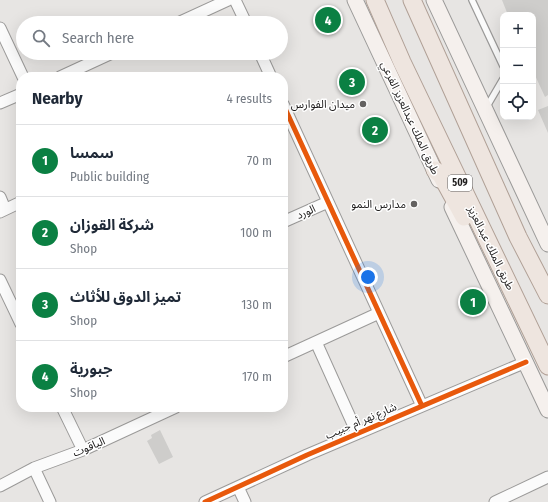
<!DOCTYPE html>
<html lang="en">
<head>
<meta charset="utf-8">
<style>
  body { margin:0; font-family:"Fira Sans Condensed","Noto Sans Arabic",sans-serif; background:#f6f6f7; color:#1f2937 }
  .controls { position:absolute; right:12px; top:12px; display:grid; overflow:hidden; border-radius:8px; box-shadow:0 4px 16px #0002 }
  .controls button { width:36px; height:36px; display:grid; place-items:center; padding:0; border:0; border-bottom:1px solid #e0e1e3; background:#fff; color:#1f2937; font:20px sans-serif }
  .you { position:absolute; left:368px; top:277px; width:14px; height:14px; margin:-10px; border:3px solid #fff; border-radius:50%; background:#1a73e8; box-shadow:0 0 0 6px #1a73e833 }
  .badge { display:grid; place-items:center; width:26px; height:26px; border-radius:50%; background:#0b8043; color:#fff; font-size:13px; font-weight:700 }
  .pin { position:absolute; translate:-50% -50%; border:2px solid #fff; box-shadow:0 1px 4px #0006 }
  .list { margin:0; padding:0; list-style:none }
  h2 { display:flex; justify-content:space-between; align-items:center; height:52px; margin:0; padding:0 16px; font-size:17px }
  h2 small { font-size:13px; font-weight:400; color:#747a83 }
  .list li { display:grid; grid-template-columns:26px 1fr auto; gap:12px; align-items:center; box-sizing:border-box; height:72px; padding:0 16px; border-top:1px solid #e0e1e3 }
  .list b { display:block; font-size:15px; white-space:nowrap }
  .list p { margin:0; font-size:13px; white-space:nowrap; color:#747a83 }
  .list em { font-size:13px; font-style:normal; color:#747a83 }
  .icon { flex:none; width:22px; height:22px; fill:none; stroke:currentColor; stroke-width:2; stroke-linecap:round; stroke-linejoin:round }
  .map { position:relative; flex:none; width:548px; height:502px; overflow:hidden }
  .search { position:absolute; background:#fff; box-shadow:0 4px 16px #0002; left:16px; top:16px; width:272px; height:44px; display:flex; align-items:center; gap:10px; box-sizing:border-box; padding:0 14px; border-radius:22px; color:#747a83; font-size:15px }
  .panel { position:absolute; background:#fff; box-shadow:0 4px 16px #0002; left:16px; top:72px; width:272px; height:340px; border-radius:16px }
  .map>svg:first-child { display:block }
  .building { fill:#cecdcb }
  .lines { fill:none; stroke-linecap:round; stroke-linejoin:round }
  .service-casing { stroke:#9b9a99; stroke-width:8 }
  .minor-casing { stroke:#9b9a99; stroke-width:13 }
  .secondary-casing { stroke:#9b9a99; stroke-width:17 }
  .primary-casing { stroke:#b0a096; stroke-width:19 }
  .service { stroke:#fbfbfb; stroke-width:5.5 }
  .minor { stroke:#fbfbfb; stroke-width:11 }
  .secondary { stroke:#f5f0ed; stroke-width:15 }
  .primary { stroke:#eee5df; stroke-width:17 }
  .cycleway-casing { stroke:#fff; stroke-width:8 }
  .cycleway { stroke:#e8590c; stroke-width:5 }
  .poi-dot { fill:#646261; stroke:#fff; stroke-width:1.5 }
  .labels { text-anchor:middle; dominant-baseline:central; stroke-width:3; stroke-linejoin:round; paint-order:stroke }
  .shield { fill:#fff; stroke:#615f5f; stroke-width:1 }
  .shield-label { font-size:10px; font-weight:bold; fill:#1d1b1b }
  .poi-label { font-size:11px; fill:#1d1b1b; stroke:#fff; text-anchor:end }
  .street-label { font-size:11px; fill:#1d1b1b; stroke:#fff }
</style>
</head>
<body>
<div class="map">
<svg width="548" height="502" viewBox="0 0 548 502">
  <rect width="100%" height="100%" fill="#e7e5e3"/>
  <!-- building -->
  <path class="building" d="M502,0H548V95L545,97L533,71V15H508Z
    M548,106V133L538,110Z
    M160,430L173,457L159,464L147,441L152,438L151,435Z"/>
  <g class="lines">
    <defs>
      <path id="service" d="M472,0L503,66
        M486,108L503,79"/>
      <path id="minor" d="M235,0L246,23
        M178,23L228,0
        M0,28L23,77
        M260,53L271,77
        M60,77L112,53
        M0,103L21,94
        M283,104L422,406
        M0,197L5,209
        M0,212L21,202
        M283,222L328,202
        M0,280L21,324
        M316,342L357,433
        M283,357L379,313
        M62,407L83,450
        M34,468L50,502
        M0,486L34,468L83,450L176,407
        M238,487L245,502
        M205,502L307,455L526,362
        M495,502L548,477"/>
      <path id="secondary" d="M355,0L439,180
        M434,0L548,244
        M452,207L548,410"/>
      <path id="primary" d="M375,0L402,62L548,366
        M412,0L518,237L548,295
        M435,170L441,175L464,217"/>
    </defs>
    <!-- service casing -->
    <use href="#service" class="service-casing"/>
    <!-- minor casing -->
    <use href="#minor" class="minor-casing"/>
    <!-- secondary casing -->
    <use href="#secondary" class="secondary-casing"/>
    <!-- primary casing -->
    <use href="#primary" class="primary-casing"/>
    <!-- service -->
    <use href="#service" class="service"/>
    <!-- minor -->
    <use href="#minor" class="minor"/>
    <!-- secondary -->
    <use href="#secondary" class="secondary"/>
    <!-- primary -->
    <use href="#primary" class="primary"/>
    <defs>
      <path id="cycleway" d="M283,104L422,406
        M205,502L307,455L526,362"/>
    </defs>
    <!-- cycleway casing -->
    <use href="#cycleway" class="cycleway-casing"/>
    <!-- cycleway -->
    <use href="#cycleway" class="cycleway"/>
  </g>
  <!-- markers -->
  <g class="poi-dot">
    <circle cx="363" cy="104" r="4"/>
    <circle cx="414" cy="204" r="4"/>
  </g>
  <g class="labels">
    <!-- shield labels -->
    <rect class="shield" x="448" y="175" width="24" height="16" rx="3"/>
    <g class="shield-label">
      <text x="460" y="183">509</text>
    </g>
    <!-- poi labels -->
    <g class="poi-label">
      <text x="355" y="104">ميدان الفوارس</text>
      <text x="406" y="204">مدارس النمو</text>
    </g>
    <!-- street labels -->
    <g class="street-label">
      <text transform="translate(410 118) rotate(65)">طريق الملك عبدالعزيز الفرعي</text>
      <text transform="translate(306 212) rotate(-24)">الورد</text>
      <text transform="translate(491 248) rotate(64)">طريق الملك عبدالعزيز</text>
      <text transform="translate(361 421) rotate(-23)">شارع نهر أم حبيب</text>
      <text transform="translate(89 447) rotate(-23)">الياقوت</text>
    </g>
  </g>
</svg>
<div class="controls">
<button>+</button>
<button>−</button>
<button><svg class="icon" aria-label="locate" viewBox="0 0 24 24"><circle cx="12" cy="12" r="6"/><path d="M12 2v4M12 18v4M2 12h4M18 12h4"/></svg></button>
</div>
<div class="you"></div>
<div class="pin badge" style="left:473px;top:302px">1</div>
<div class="pin badge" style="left:375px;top:130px">2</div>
<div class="pin badge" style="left:352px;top:82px">3</div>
<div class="pin badge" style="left:328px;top:20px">4</div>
<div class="search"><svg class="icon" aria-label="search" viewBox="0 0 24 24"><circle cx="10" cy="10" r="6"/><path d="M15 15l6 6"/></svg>Search here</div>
<section class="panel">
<h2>Nearby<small>4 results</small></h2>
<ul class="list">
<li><span class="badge">1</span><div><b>سمسا</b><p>Public building</p></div><em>70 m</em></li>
<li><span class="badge">2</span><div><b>شركة القوزان</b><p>Shop</p></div><em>100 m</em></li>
<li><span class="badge">3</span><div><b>تميز الدوق للأثاث</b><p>Shop</p></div><em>130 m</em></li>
<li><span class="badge">4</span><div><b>جبورية</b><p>Shop</p></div><em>170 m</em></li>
</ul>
</section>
</div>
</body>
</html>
